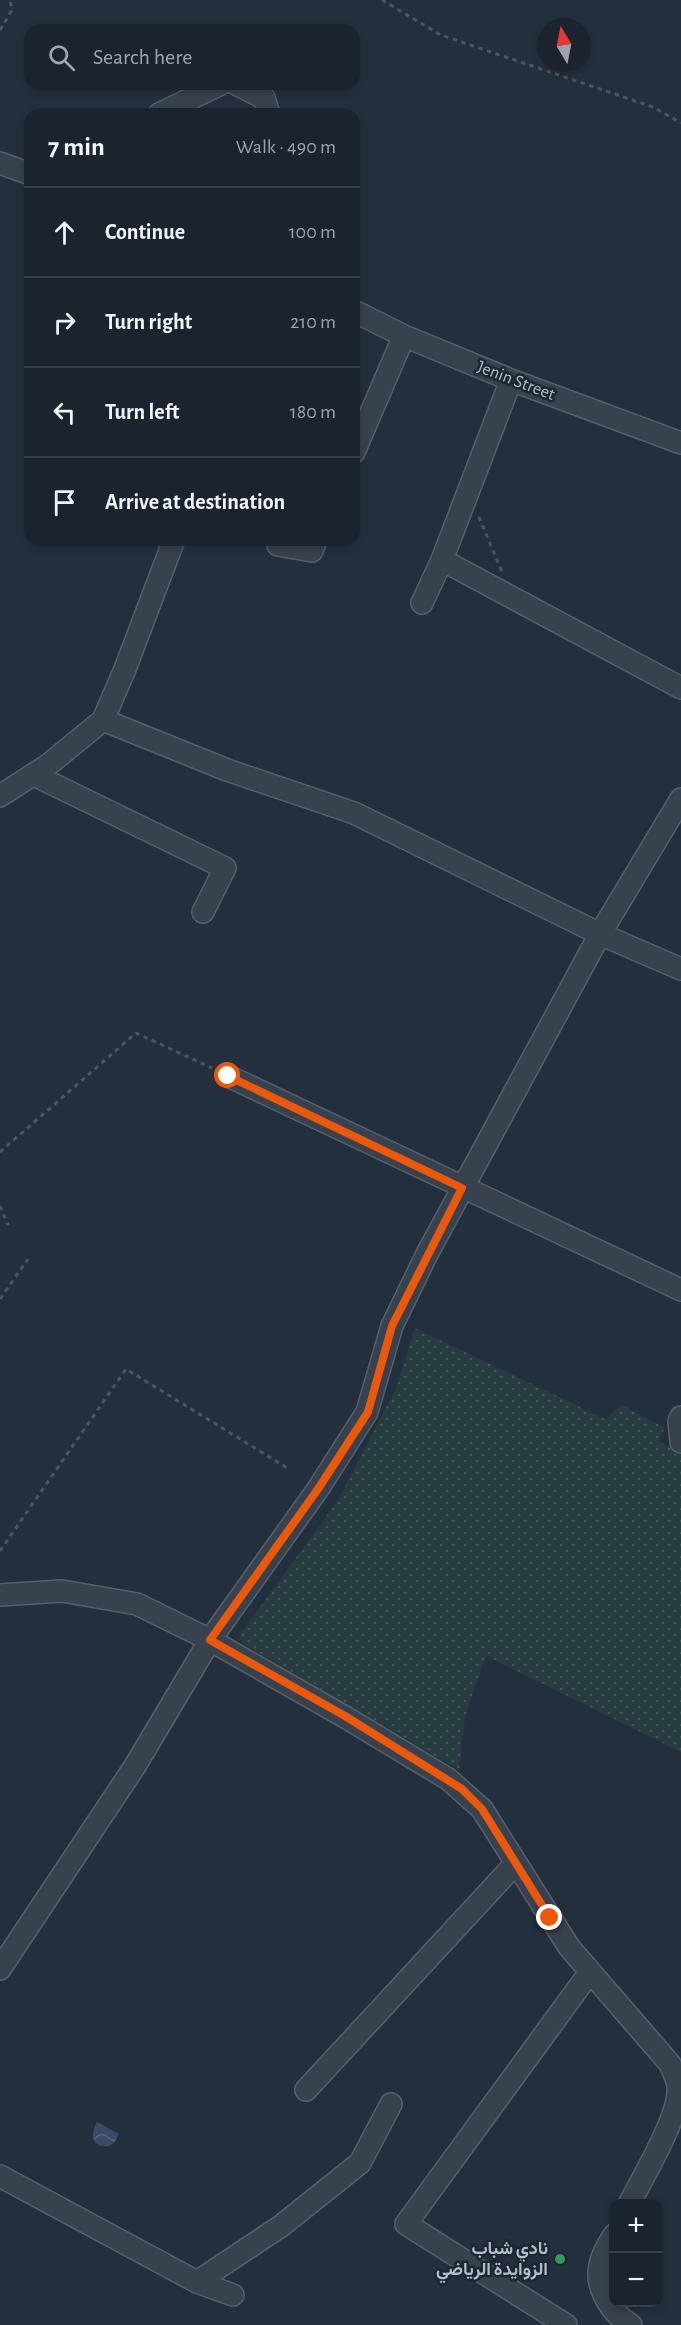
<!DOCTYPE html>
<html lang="en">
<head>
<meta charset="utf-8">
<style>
  body { margin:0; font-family:"Alegreya Sans",Vazirmatn,sans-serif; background:#242b36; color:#f1f3f6 }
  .controls { position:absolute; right:18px; bottom:18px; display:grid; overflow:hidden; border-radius:12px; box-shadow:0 3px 9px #0003 }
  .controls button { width:54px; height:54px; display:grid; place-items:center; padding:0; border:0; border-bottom:2px solid #39404a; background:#1b232e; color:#f1f3f6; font:30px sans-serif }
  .compass { position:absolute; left:537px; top:18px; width:54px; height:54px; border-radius:50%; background:#1b232e; box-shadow:0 3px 9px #0003; rotate:350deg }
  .stop { position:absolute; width:18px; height:18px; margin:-14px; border:4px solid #ea580c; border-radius:50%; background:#fff }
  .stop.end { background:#ea580c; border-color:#fff; box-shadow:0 2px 6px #0008 }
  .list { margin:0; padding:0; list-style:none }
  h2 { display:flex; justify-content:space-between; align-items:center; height:78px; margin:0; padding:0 24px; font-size:26px }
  h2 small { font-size:20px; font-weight:400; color:#a0a4aa }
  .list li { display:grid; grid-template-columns:39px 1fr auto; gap:18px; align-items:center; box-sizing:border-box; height:90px; padding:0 24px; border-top:2px solid #39404a }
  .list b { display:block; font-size:22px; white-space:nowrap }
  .list em { font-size:20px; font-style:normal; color:#a0a4aa }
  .icon { flex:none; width:33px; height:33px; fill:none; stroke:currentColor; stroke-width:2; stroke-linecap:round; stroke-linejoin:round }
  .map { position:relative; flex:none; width:681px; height:2325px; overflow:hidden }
  .search { position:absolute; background:#1b232e; box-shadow:0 3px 9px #0003; left:24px; top:24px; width:336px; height:66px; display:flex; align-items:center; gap:15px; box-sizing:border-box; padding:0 21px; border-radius:18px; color:#a0a4aa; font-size:22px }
  .panel { position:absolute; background:#1b232e; box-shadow:0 3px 9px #0003; left:24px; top:108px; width:336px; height:438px; border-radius:18px }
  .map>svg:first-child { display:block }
  .garden { fill:url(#garden-dots) }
  .water { fill:url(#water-waves) }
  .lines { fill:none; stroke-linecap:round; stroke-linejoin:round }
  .minor-casing { stroke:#565f6c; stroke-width:24 }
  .path { stroke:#44595c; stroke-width:3; stroke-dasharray:4.5 4.5; stroke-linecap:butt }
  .minor { stroke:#38414e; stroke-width:21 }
  .route { stroke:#ea580c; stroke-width:8 }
  .leisure-dot { fill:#2e9e5b; stroke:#1d2633; stroke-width:2 }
  .labels { text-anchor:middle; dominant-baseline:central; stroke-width:5; stroke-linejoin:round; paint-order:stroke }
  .street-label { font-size:18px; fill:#b4bcc9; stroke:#1d2633 }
  .poi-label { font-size:18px; font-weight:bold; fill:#b4bcc9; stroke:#1d2633; text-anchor:end }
</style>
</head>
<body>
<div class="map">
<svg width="681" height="2325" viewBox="0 0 681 2325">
  <defs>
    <pattern id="garden-dots" width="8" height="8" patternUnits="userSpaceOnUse" patternTransform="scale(1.5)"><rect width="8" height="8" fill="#263c3f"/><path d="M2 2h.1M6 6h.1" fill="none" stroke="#435659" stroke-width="1.8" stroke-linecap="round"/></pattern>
    <pattern id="water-waves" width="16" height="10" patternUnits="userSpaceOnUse" patternTransform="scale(1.5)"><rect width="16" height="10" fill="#394c67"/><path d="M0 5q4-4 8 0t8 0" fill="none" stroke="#53647b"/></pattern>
  </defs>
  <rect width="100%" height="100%" fill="#242f3e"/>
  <!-- garden -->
  <path class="garden" d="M415,1328L605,1419L622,1405L665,1428L658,1441L681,1453V1752L486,1656L465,1717L459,1770L242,1643L239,1636L338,1500L396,1388Z"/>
  <!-- water -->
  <path class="water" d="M97,2122L119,2134L114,2143L109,2146C91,2148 90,2134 97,2122Z"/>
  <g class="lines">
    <defs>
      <path id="minor" d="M236,84L264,98L269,114
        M159,114L221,84
        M0,163L30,174
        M354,311L404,336L511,380L681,443
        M354,452L404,336
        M278,545L312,551L316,540
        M442,560L681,688
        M422,603L442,560L511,380
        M103,720L227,770L354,813L600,934L681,969
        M34,775L225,868L203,912
        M0,796L48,765L103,720L125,669L174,540
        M228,1076L681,1290
        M681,1417L679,1421L681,1442
        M0,1595L62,1591L137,1604L210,1640L345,1717L448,1779L482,1809L569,1947L670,2064C673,2071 677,2078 678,2086C681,2114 643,2177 629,2204
        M0,1969L135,1766L210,1640L318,1489L367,1412L392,1326L427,1254L600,934L681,799
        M306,2090L516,1863
        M0,2176L197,2282L233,2295
        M614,2235C609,2243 603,2252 601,2261C593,2286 611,2313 631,2325
        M197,2282L281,2226L360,2163L391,2104
        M566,2325L406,2224L590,1972"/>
    </defs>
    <!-- minor casing -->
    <use href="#minor" class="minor-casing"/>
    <!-- path -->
    <path class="path" d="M382,0L441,35L653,107L681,123
      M0,30L12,10L10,0
      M479,517L502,572
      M0,1152L136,1033L212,1068
      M0,1206L8,1225
      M0,1299L28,1259
      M0,1551L126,1369L289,1469"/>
    <!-- minor -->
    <use href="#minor" class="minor"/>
  </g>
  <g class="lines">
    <!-- route -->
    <path class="route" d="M228,1076L462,1188L392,1326L368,1412L318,1489L210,1640L345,1716L462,1789L482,1809L550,1918"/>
  </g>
  <!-- markers -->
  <circle class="leisure-dot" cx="560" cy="2259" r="6"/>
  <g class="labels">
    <!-- street labels -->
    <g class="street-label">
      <text transform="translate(516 381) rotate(21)">Jenin Street</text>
    </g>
    <!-- poi labels -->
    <g class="poi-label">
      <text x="548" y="2249">نادي شباب<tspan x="548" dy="21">الزوايدة الرياضي</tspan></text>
    </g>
  </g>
</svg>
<div class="controls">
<button>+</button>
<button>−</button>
</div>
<svg class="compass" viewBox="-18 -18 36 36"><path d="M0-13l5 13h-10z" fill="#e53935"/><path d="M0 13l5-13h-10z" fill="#a0a4aa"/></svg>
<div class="stop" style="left:228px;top:1076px"></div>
<div class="stop end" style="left:550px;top:1918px"></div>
<div class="search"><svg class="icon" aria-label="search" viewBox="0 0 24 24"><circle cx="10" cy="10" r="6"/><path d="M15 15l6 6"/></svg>Search here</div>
<section class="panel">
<h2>7 min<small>Walk · 490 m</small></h2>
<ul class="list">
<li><svg class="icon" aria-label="ahead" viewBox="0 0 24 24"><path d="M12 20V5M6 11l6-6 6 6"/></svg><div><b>Continue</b></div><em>100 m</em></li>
<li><svg class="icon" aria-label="right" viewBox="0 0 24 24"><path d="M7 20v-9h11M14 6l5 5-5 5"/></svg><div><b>Turn right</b></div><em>210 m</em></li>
<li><svg class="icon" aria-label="left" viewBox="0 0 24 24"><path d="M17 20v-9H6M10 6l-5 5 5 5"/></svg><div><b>Turn left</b></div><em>180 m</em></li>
<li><svg class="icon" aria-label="arrive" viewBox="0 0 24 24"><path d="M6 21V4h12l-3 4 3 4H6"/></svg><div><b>Arrive at destination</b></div></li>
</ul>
</section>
</div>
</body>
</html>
